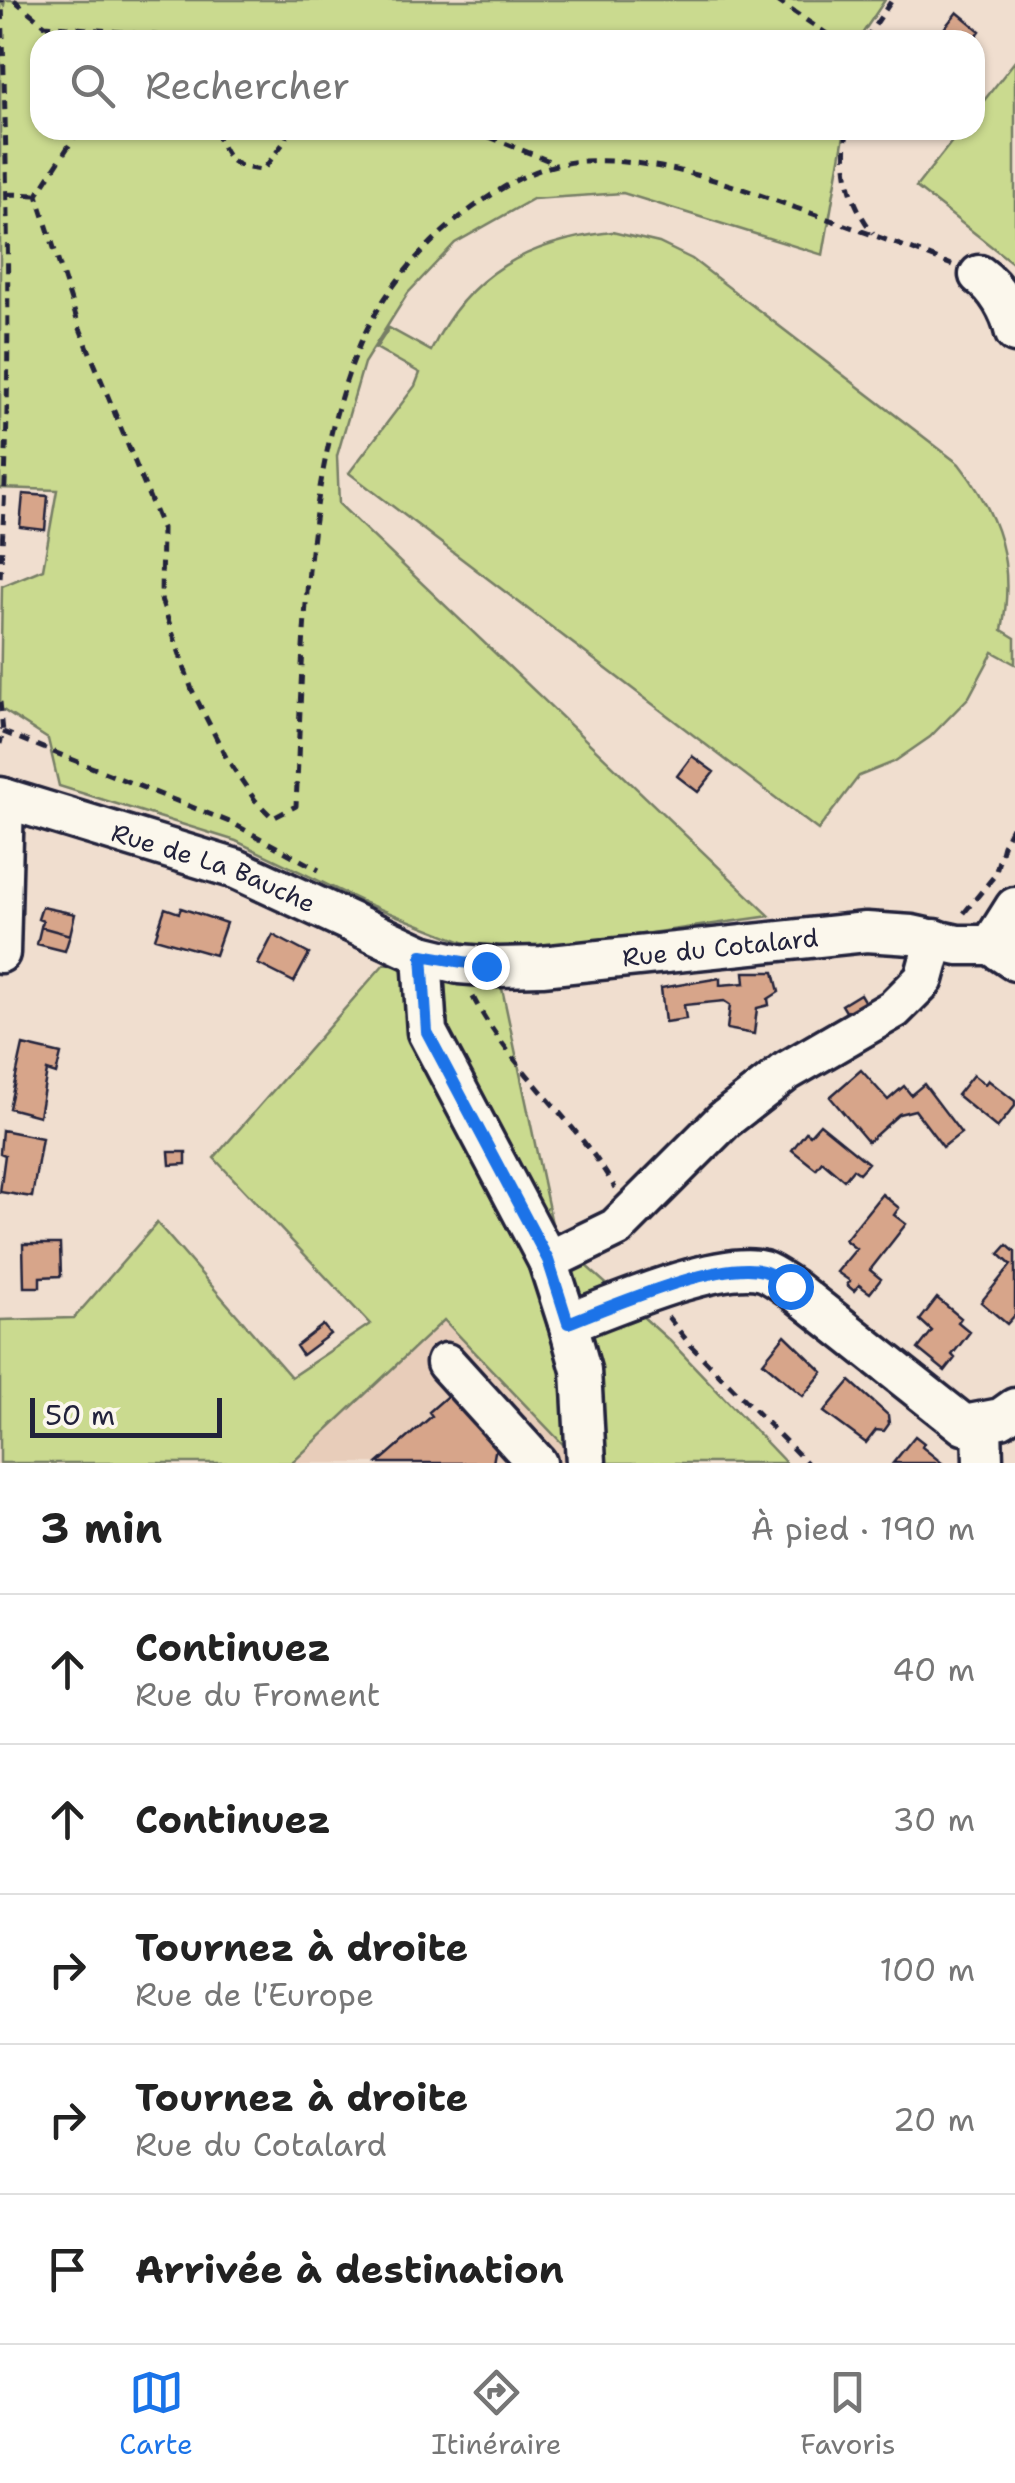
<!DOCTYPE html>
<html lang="fr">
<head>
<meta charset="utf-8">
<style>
  body { margin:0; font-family:"Shantell Sans",sans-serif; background:#f6f6f6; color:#222 }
  .scale { position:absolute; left:30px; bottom:25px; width:192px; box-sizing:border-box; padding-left:10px; border:5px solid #22223b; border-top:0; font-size:28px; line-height:35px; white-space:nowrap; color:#22223b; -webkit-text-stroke:8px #fbf7ec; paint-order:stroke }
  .stop { position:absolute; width:30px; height:30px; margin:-22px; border:8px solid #1a73e8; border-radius:50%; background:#fff }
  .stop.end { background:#1a73e8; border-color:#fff; box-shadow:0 2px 10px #0008 }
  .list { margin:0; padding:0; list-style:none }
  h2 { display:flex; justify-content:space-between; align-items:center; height:130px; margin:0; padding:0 40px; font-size:42px }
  h2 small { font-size:32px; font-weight:400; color:#767676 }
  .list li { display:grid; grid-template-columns:65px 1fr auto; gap:30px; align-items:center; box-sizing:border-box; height:150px; padding:0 40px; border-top:2px solid #e0e0e0 }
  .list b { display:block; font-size:38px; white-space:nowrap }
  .list p { margin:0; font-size:32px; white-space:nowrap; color:#767676 }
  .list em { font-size:32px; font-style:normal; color:#767676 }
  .icon { flex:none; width:55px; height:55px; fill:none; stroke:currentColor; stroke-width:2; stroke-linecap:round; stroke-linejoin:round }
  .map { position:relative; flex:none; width:1015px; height:1463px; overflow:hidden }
  .search { position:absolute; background:#fff; box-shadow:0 2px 8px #0004; left:30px; right:30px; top:30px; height:110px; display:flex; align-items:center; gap:25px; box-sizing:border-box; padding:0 35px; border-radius:30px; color:#767676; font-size:38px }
  .sheet { height:880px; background:#fff }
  nav { display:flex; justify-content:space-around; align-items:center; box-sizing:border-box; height:140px; border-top:2px solid #e0e0e0; background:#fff; font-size:28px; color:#767676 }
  nav a { display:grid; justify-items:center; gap:5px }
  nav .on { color:#1a73e8 }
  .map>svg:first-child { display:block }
  .built { fill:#e8cdba }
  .green { fill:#cada8f; stroke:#767e65; stroke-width:2.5 }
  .building { fill:#d7a58a; stroke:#22223b; stroke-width:2.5 }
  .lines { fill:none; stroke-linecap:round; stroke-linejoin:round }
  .minor-casing { stroke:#22223b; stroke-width:45 }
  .path { stroke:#22223b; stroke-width:5; stroke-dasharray:10 8; stroke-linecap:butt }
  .minor { stroke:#fbf7ec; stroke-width:38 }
  .route { stroke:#1a73e8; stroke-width:12 }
  .labels { text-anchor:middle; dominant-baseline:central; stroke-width:9; stroke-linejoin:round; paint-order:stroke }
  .street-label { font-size:25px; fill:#22223b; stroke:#fbf7ec }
</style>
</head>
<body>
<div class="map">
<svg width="1015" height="1463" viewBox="0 0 1015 1463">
  <rect width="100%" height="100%" fill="#f0decf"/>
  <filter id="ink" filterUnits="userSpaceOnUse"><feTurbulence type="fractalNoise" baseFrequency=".01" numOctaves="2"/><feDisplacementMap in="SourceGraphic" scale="20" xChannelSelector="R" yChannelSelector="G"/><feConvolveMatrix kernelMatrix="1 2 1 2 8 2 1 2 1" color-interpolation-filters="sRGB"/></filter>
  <g filter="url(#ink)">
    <!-- built -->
    <path class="built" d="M444,1320L581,1463H292Z"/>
    <!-- green -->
    <path class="green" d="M0,0L4,5L5,0H885L858,40H40V130H845L823,255L623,193L533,199L455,243L408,293L364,363L337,456L339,504L770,916L495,955L365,903L236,841L59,786L48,739L0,708L2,586L43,569L57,490L0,488Z
      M1015,61V265L916,187L961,130H975V112Z
      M612,232L659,243L692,259L959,464C1000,516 1015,564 1002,630L1015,638V664L993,652L969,697L930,737L894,762L859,776L818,830L349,473L415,386L420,373L376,348L389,328L431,351C468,273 529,241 612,232Z
      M384,964L500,979L555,1238L670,1341L786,1463H581L444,1320L292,1463H0V1320L74,1318L157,1223L291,1377L370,1324L214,1158Z"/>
    <!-- building -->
    <path class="building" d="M957,12L980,31L973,40H935Z
      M23,494L48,496L45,530L20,527Z
      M692,756L714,772L698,792L677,776Z
      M42,907L75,914L70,935L41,927L43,921L38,919Z
      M181,908L226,923L215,955L155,938L165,908L179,913Z
      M41,927L70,935L65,951L37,944Z
      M273,935L309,954L294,982L258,964Z
      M744,972H774L779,992L768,999L769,1005L757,1008L754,1034L727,1029L730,1005L724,1001L684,1005L686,1019L665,1022L661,988L720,978V985L745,983Z
      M860,994L866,1004L848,1015L842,1005Z
      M23,1045L61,1054L56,1074L47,1071L39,1116L9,1108Z
      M861,1070L888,1100L904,1086L911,1095L924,1084L961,1133L943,1147L915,1110L899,1114L868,1142L830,1097Z
      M973,1075L985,1084L988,1080L1015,1101V1106L997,1128L957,1095Z
      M820,1124L868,1163L859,1173L853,1169L844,1180L822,1161L816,1169L792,1150L806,1132L810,1135Z
      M2,1130L42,1138L32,1197L0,1192L5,1155L0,1153Z
      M169,1152H186V1164L170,1165Z
      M882,1194L899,1208L894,1215L906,1224L870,1270L881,1279L870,1293L859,1285L854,1291L847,1285L850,1281L837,1272L856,1249L845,1240Z
      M23,1244H60L61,1276L40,1277V1287H24Z
      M1007,1245L1015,1252V1315L1007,1324L981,1302L1011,1265L999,1254Z
      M937,1298L961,1318L958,1322L970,1332L952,1355L955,1358L945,1371L918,1349L932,1331L920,1320Z
      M323,1325L330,1334L302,1355L296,1346Z
      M785,1335L823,1372L803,1396L763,1362Z
      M850,1381L888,1415L889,1424L884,1431L876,1430L866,1443L824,1412Z
      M453,1391L492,1435L496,1446L493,1463H378L432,1416L429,1412Z
      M915,1436L924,1443L922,1447L942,1463H893Z"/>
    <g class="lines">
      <defs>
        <g id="minor">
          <path d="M979,275C997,288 1010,311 1015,333"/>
          <path id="s1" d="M0,797L236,869L422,955L459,964L498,967L542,966L866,932L912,935L958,945H991L1015,961"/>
          <path d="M991,945L1015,907"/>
          <path d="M0,953L4,798"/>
          <path d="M422,955L427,1032L548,1261L568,1323L581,1370L586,1463"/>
          <path d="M548,1261L616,1228L724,1120L787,1071L894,1009L924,979L935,939"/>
          <path d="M568,1323C612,1306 721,1259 763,1271C772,1274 782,1282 790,1287L964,1425L1001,1418L1015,1408"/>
          <path d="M446,1363L537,1463"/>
          <path d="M982,1424L983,1463"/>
        </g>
      </defs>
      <!-- minor casing -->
      <use href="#minor" class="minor-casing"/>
      <!-- path -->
      <path class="path" d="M14,0L45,25L206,40
        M776,0L836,40
        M865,40L892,0
        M79,130L37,195L79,326L162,528L161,599L192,690L227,759L255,800L273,818L296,806C303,659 302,482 360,344C384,288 431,235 481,202C513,180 544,163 584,161C658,158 728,183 796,208C849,226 901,245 952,265
        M215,130C227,159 230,167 263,170L285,141L289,130
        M472,130L552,162
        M847,130C842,170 849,201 873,233
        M7,194L37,195
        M0,578C13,386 7,192 2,0
        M0,702L3,732L0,744
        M3,732L232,823L319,870
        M964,913L995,875L1003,845L1015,821
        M473,997C510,1069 576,1119 615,1188
        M668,1317L692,1347L807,1463"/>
      <!-- minor -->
      <use href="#minor" class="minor"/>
    </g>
  </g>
  <g class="lines" filter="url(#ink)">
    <!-- route -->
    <path class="route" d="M486,966L422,955L427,1032L548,1260L568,1323C612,1306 721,1259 763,1271C772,1273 782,1282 790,1286"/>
  </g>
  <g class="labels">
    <!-- street labels -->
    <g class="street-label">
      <text stroke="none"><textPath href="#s1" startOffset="225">Rue de La Bauche</textPath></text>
      <text stroke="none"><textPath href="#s1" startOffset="752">Rue du Cotalard</textPath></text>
    </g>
  </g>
</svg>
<div class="scale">50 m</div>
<div class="stop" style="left:790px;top:1286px"></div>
<div class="stop end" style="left:486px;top:966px"></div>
<div class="search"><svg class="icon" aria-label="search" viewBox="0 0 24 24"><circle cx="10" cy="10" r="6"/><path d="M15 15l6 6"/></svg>Rechercher</div>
</div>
<section class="sheet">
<h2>3 min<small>À pied · 190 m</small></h2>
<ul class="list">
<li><svg class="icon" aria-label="ahead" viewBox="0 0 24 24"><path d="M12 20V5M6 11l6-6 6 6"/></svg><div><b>Continuez</b><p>Rue du Froment</p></div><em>40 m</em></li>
<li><svg class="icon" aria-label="ahead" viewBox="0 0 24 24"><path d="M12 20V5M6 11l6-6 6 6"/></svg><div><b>Continuez</b></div><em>30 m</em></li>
<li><svg class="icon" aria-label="right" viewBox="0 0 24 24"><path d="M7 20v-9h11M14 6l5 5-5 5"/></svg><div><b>Tournez à droite</b><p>Rue de l'Europe</p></div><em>100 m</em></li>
<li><svg class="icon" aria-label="right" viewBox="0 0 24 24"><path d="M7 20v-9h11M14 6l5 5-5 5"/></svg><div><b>Tournez à droite</b><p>Rue du Cotalard</p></div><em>20 m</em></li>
<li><svg class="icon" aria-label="arrive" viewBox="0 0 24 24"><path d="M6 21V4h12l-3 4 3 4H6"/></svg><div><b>Arrivée à destination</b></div></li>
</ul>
</section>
<nav>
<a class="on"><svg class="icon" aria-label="map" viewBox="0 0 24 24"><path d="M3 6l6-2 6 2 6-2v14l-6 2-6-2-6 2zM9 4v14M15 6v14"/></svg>Carte</a>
<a><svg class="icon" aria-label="directions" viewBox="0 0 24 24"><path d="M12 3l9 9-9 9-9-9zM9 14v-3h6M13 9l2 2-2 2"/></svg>Itinéraire</a>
<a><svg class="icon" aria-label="saved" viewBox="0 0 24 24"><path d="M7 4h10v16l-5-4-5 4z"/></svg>Favoris</a>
</nav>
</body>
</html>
